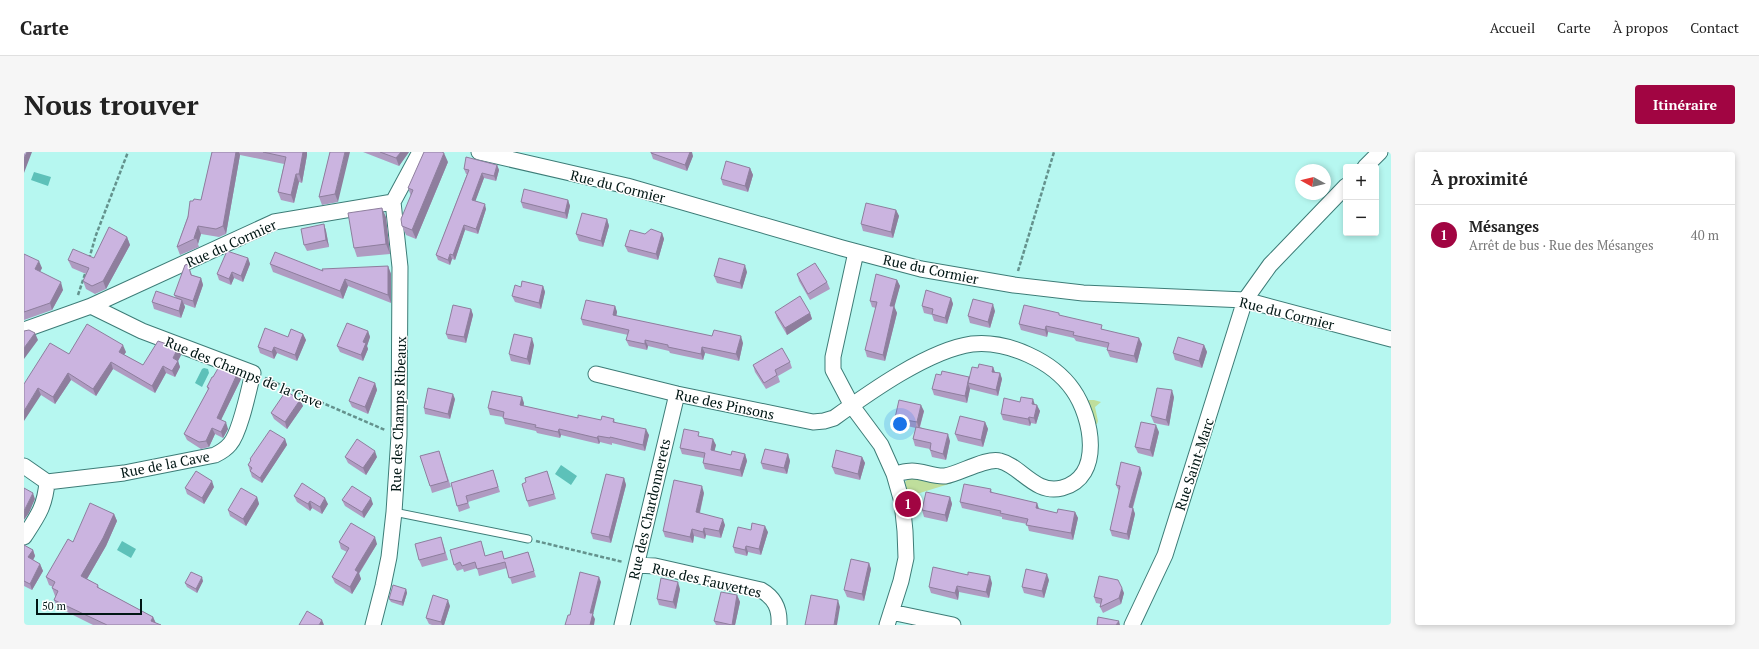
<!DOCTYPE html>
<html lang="fr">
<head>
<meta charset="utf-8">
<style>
  body { margin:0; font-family:"PT Serif",serif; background:#f6f6f6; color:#222 }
  .controls { position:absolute; right:12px; top:12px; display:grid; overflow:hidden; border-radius:4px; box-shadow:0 2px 6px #0003 }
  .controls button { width:36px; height:36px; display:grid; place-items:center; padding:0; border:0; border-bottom:1px solid #e0e0e0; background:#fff; color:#222; font:20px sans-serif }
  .compass { position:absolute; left:1271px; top:12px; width:36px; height:36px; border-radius:50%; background:#fff; box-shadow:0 2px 6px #0003; rotate:278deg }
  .scale { position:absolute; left:12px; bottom:10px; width:106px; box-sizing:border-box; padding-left:4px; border:2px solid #001614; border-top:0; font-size:11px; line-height:14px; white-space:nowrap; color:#001614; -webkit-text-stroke:3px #fff; paint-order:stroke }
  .you { position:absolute; left:876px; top:272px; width:14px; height:14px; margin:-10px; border:3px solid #fff; border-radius:50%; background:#1a73e8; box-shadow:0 0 0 6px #1a73e833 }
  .badge { display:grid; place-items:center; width:26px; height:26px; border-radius:50%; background:#a10542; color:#fff; font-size:13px; font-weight:700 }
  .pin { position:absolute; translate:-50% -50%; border:2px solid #fff; box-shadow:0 1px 4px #0006 }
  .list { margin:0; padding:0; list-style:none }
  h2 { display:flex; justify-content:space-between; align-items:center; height:52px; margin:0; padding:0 16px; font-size:17px }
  h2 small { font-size:13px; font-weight:400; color:#767676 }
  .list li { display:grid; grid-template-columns:26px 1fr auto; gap:12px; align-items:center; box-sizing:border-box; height:60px; padding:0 16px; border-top:1px solid #e0e0e0 }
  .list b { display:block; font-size:15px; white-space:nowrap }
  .list p { margin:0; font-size:13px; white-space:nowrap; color:#767676 }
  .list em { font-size:13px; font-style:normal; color:#767676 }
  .map { position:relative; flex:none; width:1367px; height:473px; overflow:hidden; border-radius:4px }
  header { display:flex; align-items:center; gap:24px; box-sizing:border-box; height:56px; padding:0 20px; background:#fff; border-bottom:1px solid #e0e0e0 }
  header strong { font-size:19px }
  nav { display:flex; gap:22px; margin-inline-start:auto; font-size:14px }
  .intro { display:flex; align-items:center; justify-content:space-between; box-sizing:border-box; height:96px; padding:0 24px }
  h1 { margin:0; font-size:28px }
  .button { padding:10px 18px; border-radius:4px; background:#a10542; color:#fff; font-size:14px; font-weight:700 }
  main { display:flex; gap:24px; padding:0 24px }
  aside { flex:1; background:#fff; border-radius:4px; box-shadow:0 2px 6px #0003 }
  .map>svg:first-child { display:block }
  .green { fill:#bfde9c }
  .water { fill:#5dc1b9 }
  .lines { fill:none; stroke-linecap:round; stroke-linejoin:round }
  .service-casing { stroke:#3d7c77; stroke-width:9 }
  .minor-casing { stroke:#3d7c77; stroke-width:17 }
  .path { stroke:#64928d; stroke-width:2.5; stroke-dasharray:4 2; stroke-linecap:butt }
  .service { stroke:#fff; stroke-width:7 }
  .minor { stroke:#fff; stroke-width:15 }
  .wall { fill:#af9bc1 }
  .shaded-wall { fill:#8e7e9d }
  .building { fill:#cbb4e0; stroke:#8e7e9d }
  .labels { text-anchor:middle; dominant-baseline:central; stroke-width:3; stroke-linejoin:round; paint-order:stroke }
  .street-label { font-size:14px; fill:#001614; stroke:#fff }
</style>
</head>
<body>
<header>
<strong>Carte</strong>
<nav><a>Accueil</a><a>Carte</a><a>À propos</a><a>Contact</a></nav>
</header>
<div class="intro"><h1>Nous trouver</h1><a class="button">Itinéraire</a></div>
<main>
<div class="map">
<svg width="1367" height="473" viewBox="0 0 1367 473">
  <rect width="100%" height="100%" fill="#b6f7f0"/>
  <!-- green -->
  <path class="green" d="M1061,248H1070L1077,250L1071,255L1074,269L1073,272H1070Z
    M885,326L926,329L928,331L883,345L881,330Z"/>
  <!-- water -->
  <path class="water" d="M10,20L27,25L24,34L7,28Z
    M180,216L184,217L185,221L178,235L171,231L178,217Z
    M537,313L553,324L547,333L531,322Z
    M98,389L112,397L107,406L93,398Z"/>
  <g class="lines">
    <defs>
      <path id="service" d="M370,360L504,387"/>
      <path id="minor" d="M455,0L603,34L818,96L897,117L990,133L1059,141L1221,148L1367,187
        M1341,15L1356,0
        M832,100L809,205V218L828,254L857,293L870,322L878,350L881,379L882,406L877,429L863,473
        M0,178L67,154L250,70L369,50L396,0
        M572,222L653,242L789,270L800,269L810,266C846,240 905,198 948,192C983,188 1029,209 1049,238C1068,265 1080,325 1038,336C1011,343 997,314 976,309C963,305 935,322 921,324C910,325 899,319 888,319C882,319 876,321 870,322
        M0,314L23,330C21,355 13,365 0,385
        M23,330L100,321L191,303C197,300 202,297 206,292C216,281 225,237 229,221L118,179L67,154
        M613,413L631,414L737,438C751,446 756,457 755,473
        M867,460L929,473
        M349,473L359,434L365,405L370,360L375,284L376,115L369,50
        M598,473L653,242
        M1108,473L1141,403L1221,148L1246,113L1322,34"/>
    </defs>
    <!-- service casing -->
    <use href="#service" class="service-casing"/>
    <!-- minor casing -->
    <use href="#minor" class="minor-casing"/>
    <!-- path -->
    <path class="path" d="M65,107L72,83L104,0
      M994,119L1030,0
      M54,143L62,119
      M241,226L361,278
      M512,389L599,410"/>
    <!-- service -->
    <use href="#service" class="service"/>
    <!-- minor -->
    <use href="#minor" class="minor"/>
  </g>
  <!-- wall -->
  <path class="wall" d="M188,0H283V3L278,31L275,30L270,51L257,48L254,40L260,12L216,3L202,82L195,85L177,82L174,92L175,95L156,103L153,95L169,49L177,48Z
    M306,0L314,50L298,53L295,45Z
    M339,0H385L375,14Z
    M627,1L669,4L663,19L629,7Z
    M424,10L392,87L382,83L378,74L387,44L384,36Z
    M473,13L475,18L472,29L460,26L451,49L462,57L454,82L441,78L431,108L428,107L426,113L414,108L412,103L443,22H442L440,17Z
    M726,16L729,23L724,40L699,33L697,27Z
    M544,48L546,54L543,67L499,56L497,50Z
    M872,58L875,64L869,86L839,79L837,72Z
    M362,65L366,102L333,105L330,96Z
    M583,67L585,74L579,95L555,89L552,82Z
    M300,72L302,79L305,95L283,99L280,93Z
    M638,81L640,87L634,108L604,100L601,94L621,82Z
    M103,85L106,93L82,137L71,142L62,137L59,129L62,122L48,116L44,108L70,106Z
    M0,102L18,116L16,120L39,138L28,158L0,168Z
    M224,106L226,112L219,130L210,126L207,133L195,128L193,122Z
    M246,112L299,119L364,114L367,122V151L324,134L319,147L249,120Z
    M166,118L168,123L177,126L179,133L171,156L160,152L161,155L157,166L130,157L128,150L152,146L150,143Z
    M723,120L718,137L693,131L690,124Z
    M773,122L803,130L806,137L786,148L775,129Z
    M873,128L876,134L870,154L873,161L861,209L843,205L841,198L852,156L848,155L846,149Z
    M519,134L521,140L517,157L491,150L488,144L497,135Z
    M927,146L929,152L923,172L910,169L908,163L900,161L898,154Z
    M591,154L593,160L592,164L719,191L715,209L681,201L679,208L646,201L645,199L624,194L623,198L605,194L602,188L604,183L559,173L557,167Z
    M447,157L449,163L442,191L424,187L422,182Z
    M971,159L966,176L946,171L944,164Z
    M751,160L786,161L788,167L763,183L753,166Z
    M1036,164L1080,178L1118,192L1113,211L1086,205L1083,198L1084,196L1052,189L1050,186L1024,180L1023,185L997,178L995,172Z
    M344,179L346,185L343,194L344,197L339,209L316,200L313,194Z
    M279,182L282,188L273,209L253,201L250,207L236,201L234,195L264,185Z
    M510,193L506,213L487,209L485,202Z
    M1180,193L1183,200L1178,216L1151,208L1149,201Z
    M102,200L100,203L119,213L157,203L154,209L156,215L151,225L142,221L131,241L89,217L72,244L47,228L31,252L17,243L0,232L45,202Z
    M766,210L768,216L754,224L756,230L742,237L731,220L729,213Z
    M969,215L971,220L976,221L978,227L974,244L946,237L943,251L910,243L908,237L917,223L945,225L954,216Z
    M189,225L217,227L197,268L204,277L199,286L191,282L185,295L177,297L163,288L160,282L184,238L183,235Z
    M351,231L353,238L344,262L328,255L325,249Z
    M1150,245L1145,274L1130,271L1127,264Z
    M431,247L426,267L401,262L400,256Z
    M276,248L279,254L263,277L250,267L247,261Z
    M500,251V254L554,266L577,268L590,267L591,271L625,283L621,299L588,291V293L576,290L575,292L537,283L536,286L513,281L512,279L481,272L479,265L466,263L464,256Z
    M1011,252L1016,259L1012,272L1007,271L1006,274L979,268L977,262Z
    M900,259L896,275L926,289L922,308L908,305L906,298V297L891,294L889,287L892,276L874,272L871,266Z
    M961,270L964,277L959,295L934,289L931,282Z
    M1135,280L1129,305L1114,301L1111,295Z
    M676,284L692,293L690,299L707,303L721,302L723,309L718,325L681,317L679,311L680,306L658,302L656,296Z
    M261,287L263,293L238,331L228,325L224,313L227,309L226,307Z
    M415,299L427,335L408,341L406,334Z
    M764,302L766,309L763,322L739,317L737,311Z
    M321,305H353L342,323L324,311Z
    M838,305L841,311L836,328L811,322L808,315Z
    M469,318L476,340L444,350L446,356L435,360L427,331Z
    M523,319L532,347L505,355L503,349L502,330Z
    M1118,321L1109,356L1111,362L1105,388L1088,384L1086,378L1095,339L1092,333Z
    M600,326L602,333L587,391L569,387L567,381Z
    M190,335L180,352L163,342L161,336Z
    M967,337L968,341L1013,351L1015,357L1033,361L1051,360L1054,366L1049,388L1005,379L1003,372L978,367V365L938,356L936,350Z
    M680,341L676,361L701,373L697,386L682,383L681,387L670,384L669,391L641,385L639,379Z
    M270,344L304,352L298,362L288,356L286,359L273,350Z
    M233,345L235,352L222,374L206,364L204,358Z
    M926,345L928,352L923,370L900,365L898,358Z
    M318,348L349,352L340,366L321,354Z
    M90,362L93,369L82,394L63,427L74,433L75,436L129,465L132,471L137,473H69L33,455L30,448L32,444H31L28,436L29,435L25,433L22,425L49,390Z
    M727,378L744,380L737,403L724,400L723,404L711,401L709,395Z
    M315,390L353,392L335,422L337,427L328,442L311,431L308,425L323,400L317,397Z
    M419,391L424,408L398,415L395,408Z
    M0,393L9,398L11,404L9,408L16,412L19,419L8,438L0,434Z
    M459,395L461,404L481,407L504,400L512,425L488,432L483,416L455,424L453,416L440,420L439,417L433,419L430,413Z
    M845,411L847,417L840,449L823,445L820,438Z
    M1025,428L1020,446L1000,441L998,435Z
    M179,429L173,441L163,435L161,431Z
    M968,431L965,446L935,440L934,448L907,441L905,435Z
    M382,437L383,441L379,454L367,450L365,447Z
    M656,437L652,457L635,453L633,447Z
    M1100,441L1097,452L1079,461L1076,455L1077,452L1072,451L1070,445Z
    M713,443L716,450L711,473H692L690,469Z
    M426,454L420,473H408L405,472L402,466Z"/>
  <!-- shaded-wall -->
  <path class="shaded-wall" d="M3,0H8L0,21V7Z
    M212,0H215L216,3L202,82L199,74Z
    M279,0H283V3L278,31L275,22Z
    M321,0H326L314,50L311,42Z
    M377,0H385L375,14L372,6Z
    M666,0H668L669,4L663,19L661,13Z
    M420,1L424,10L392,87L388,78Z
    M473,13L475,18L472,29L470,24Z
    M726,16L729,23L724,40L721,34Z
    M458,21L460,26L450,53L448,48Z
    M272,22L275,30L270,51L267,43Z
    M544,48L546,54L543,67L541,61Z
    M461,52L462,57L454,82L452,77Z
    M358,56L362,65L366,102L362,92Z
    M872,58L875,64L869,86L867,80Z
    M583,67L585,74L579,95L577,89Z
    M300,72L302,79L305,95L302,88Z
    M440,73L441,78L431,108L429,103Z
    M174,74L177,82L174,92L172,86H170Z
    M638,81L640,87L634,108L632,102Z
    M103,85L106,93L82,137L79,129Z
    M426,102L428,107L426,113L424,108Z
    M224,106L226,112L219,130L217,124Z
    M15,109L18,116L13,125L11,117Z
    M721,113L723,120L718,137L716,131Z
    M364,114L367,122V151L364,143Z
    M208,120L210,126L207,133L205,127Z
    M177,126L179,133L171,156L169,149Z
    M321,127L324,134L319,147L316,139Z
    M873,128L876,134L869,160L866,154Z
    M37,130L39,138L28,158L26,151Z
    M519,134L521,140L517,157L515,151Z
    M927,146L929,152L923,172L921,166Z
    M158,148L161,155L157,166L155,159Z
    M969,152L971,159L966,176L964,170Z
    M591,154L593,160L591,170L589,163Z
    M870,154L873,161L861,209L859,203Z
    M447,157L449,163L442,191L440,185Z
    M786,161L788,167L763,183L761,176Z
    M1022,174L1024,180L1023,185L1021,178Z
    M344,179L346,185L343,194L344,197L339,209L337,203L339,190Z
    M11,181L14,188L0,207V196Z
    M279,182L282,188L273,209L271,203Z
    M717,184L719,191L715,209L712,202Z
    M508,186L510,193L506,213L503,207Z
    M1115,186L1118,192L1113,211L1110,204Z
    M621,188L624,194L623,198L621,192Z
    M99,193L102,200L97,207L95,200Z
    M1180,193L1183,200L1178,216L1175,209Z
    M250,195L253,201L250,207L248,200Z
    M678,195L681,201L679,208L677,202Z
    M154,196L157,203L154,209L156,215L151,225L148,219L149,206Z
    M87,210L89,217L72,244L69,237Z
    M139,214L142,221L131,241L128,234Z
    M969,215L971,221L968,220Z
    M214,220L217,227L195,272L193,266Z
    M44,221L47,228L31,252L29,245Z
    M976,221L978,227L974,244L972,238Z
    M351,231L353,238L344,262L341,255Z
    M944,231L946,237L943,251L941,244Z
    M14,236L17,243L0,269V259Z
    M1148,238L1150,245L1145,274L1142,268Z
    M429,242L431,247L426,267L424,262Z
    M498,245L500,251L498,259L496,253Z
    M1009,247L1011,253L1008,252Z
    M276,248L279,254L263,277L261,270Z
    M897,253L900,259L895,277L893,270Z
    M1013,253L1016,259L1012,272L1010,266Z
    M1005,265L1007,271L1006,274L1004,267Z
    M202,270L204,277L199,286L197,280Z
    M961,270L964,277L959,295L957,288Z
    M1132,273L1135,280L1129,305L1126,298Z
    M188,276L191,282L185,295L182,289Z
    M535,277L537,283L536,286L534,280Z
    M622,277L625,283L621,299L619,293Z
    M924,282L926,289L922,308L919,302Z
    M574,284L576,290L575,292L573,286Z
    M261,287L263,293L238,331L236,326Z
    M689,287L692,293L689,305L687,298Z
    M351,299L353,305L342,323L339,316Z
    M721,302L723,309L718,325L716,318Z
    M764,302L766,309L763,322L760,316Z
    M838,305L841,311L836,328L834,322Z
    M1116,315L1118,321L1107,361L1105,355Z
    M600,326L602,333L587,391L585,385Z
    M188,329L190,335L180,352L178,346Z
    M678,334L680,341L674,367L672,360Z
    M9,341L11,347L5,361L0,368V359Z
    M233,345L235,352L222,374L219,367Z
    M926,345L928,352L923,370L921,363Z
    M301,346L304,352L298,362L296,355Z
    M347,346L349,352L340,366L338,360Z
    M286,349L288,356L286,359L284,352Z
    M1013,351L1015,357L1012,356Z
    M1109,356L1111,362L1105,388L1103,382Z
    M1051,360L1054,366L1049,388L1047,381Z
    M90,362L93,369L82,394L60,432L57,424Z
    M699,367L701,373L697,386L695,379Z
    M741,374L744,380L737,403L735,397Z
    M680,376L682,383L681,387L679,380Z
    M668,377L670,384L669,391L666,385Z
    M351,385L353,392L335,421L337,427L328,442L326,435L331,418Z
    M722,394L724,400L723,404L721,398Z
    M9,398L11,404L7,412L4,405Z
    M845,411L847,417L840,449L838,442Z
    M16,412L19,419L8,438L6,432Z
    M1023,422L1025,428L1020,446L1018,439Z
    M966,424L968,431L965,446L962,440Z
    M178,425L179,429L173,441L172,437Z
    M575,425L577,430L569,463L571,467L570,473H566V461Z
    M654,430L656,437L652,457L649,450Z
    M933,434L935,440L934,448L931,441Z
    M1098,436L1100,441L1097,452L1095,446Z
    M382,437L383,441L379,454L378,450Z
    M713,443L716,450L711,473H708Z
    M424,448L426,454L420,473H418L417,470Z
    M814,448L816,455L813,473H810Z
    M129,465L132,472L127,469Z
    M298,468L300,473H295Z
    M1095,469L1096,473H1092Z"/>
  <!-- building -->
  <path class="building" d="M0,0H3L0,7Z
    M188,0H212L199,74L192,77L174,74L170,86H172L153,95L164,65L166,49H169L170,47L177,48Z
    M239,0H279L275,22H272L267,43L254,40L262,5Z
    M306,0H321L311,42L295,45Z
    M356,0H377L372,6Z
    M400,0H418L420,1L388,78L378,74L377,67L389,38L384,36Z
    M627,0H666L661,13L627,1Z
    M442,5L473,13L470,24L458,21L448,48L461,52L452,77L440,73L429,103L426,102L424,108L412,103L445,18L440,17Z
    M702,9L726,16L721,34L697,27Z
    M500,37L544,48L541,61L497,50Z
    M842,51L872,58L867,80L837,72Z
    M358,56L362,92L330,96L324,61Z
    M558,61L583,67L577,89L552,82Z
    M300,72L302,88L280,93L277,77Z
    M85,75L103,85L79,129L68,134L59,129L65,116L44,108L49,97L70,106Z
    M627,77L638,81L632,102L601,94L606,78L621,82Z
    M203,99L224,106L217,124L208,120L205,127L193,122Z
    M251,100L299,119L298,117L364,114V143L321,127L316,139L246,112Z
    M0,102L15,109L11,117L37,130L26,151L0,160Z
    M695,106L721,113L716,131L690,124Z
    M791,111L803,130L784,142L773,122Z
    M164,112L167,123L177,126L169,149L150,143L161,113Z
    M852,122L873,128L866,154H870L859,203L841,198L853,150L846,149Z
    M498,129L519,134L515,151L488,144L491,133L497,135Z
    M902,138L927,146L921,166L908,162L909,157L898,154Z
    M132,139L158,148L155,159L128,150Z
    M776,144L786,161L761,176L751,160Z
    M949,147L969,152L964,170L944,164Z
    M562,148L591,154L589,163L688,184L690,178L717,184L712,202L678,195L677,202L644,195V193L621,188V192L602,188L605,178L557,167Z
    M429,153L447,157L440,185L422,182Z
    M1000,153L1035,161V163L1078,173L1077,177L1115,186L1110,204L1083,198L1085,191L1049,183L1050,180L1022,174L1021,178L995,172Z
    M323,171L344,179L339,190L342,191L337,203L313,194Z
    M63,172L99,193L95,200L119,213L134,189L154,196L149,206L154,209L148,219L139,214L128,234L87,210L69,237L44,221L29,245L14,236L0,259V232L26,191L45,202Z
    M241,176L264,185L267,177L279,182L271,203L250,195L248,200L234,195Z
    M5,178L11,181L0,196V179Z
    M490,182L508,186L503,207L485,202Z
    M1154,185L1180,193L1175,209L1149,201Z
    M758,196L766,210L751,218L753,223L740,231L729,213Z
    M955,212L969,215L968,220L976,221L972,238L944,231L948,215L954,216Z
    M196,213L214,220L193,266L202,270L197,280L188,276L182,289L175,290L160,282L185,236L183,235L188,225H189Z
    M918,219L945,225L941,244L908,237L912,222L917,223Z
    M335,225L351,231L341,255L325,249Z
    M404,236L429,242L424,262L400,256Z
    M1133,236L1148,238L1142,268L1127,264Z
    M262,239L276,248L261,270L247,261Z
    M468,239L498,245L496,253L554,266V263L577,268L578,264L590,267L589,270L622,277L619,293L586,285V286L574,284L573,286L535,277L534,280L511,275L512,273L479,266L480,260L464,256Z
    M997,245L1009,247L1008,252L1013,253L1010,266L1005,265L1004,267L977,262L980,246L996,250Z
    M875,248L897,253L893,270L871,266Z
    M936,264L961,270L957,288L931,282Z
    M1117,270L1132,273L1126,298L1111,295Z
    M892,275L924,282L919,302L906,298L907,291L889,287Z
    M660,277L675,280L674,284L689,287L687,298L707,303L708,299L721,302L716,318L679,311L681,301L656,296Z
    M246,278L261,287L236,326L226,319L228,316L224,313L227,308L226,307Z
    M333,287L351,299L339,316L321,305Z
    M741,297L764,302L760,316L737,311Z
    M812,298L838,305L834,322L808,315Z
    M415,299L424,329L406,334L396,304Z
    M1097,310L1116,315L1105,355L1109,356L1103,382L1086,378L1096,334L1092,333Z
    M469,318L474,335L442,344L444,351L433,354L427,331Z
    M172,319L188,329L178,346L161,336Z
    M523,319L530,342L503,349L498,332L502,330L501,326Z
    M582,322L600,326L585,385L567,381Z
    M650,328L678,334L672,360L699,367L695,379L680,376L679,380L668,377L666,385L639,379Z
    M278,331L301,346L296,355L286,349L284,352L270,344Z
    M940,332L967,337L966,340L1013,351L1012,356L1033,361L1034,357L1051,360L1047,381L1002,373L1004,367L976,361L977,359L936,350Z
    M328,334L347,346L338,360L318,348Z
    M0,336L9,341L0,359Z
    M217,336L233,345L219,367L204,358Z
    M902,340L926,345L921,363L898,358Z
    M66,351L90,362L79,386L57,424L74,433L73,435L129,465L127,469L137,473H83L30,448L34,439L28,436L31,430L22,425L44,387L49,390Z
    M327,371L351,385L331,418L334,420L326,435L308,425L325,396L315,390Z
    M728,371L741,374L735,397L722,394L721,398L709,395L714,375L727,378Z
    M417,385L421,401L395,408L391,392Z
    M457,389L461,404L478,399L480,407L504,400L510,419L485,426L481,410L453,417L451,410L438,414L436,410L430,413L426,398Z
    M0,393L9,398L4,405L16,412L6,432L0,429Z
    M827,407L845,411L838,442L820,438Z
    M909,415L944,423V420L966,424L962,440L933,434L931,441L905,435Z
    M1002,417L1023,422L1018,439L998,435Z
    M167,420L178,425L172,437L161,431Z
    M556,420L575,425L566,461H569L566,473H541L544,463H546Z
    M1075,424L1094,428L1098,436L1095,446L1076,455L1078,447L1070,445Z
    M637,426L654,430L649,450L633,447Z
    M369,433L382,437L378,450L365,447Z
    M697,440L713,443L708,473L690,469Z
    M409,443L424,448L417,470L402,466Z
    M787,443L814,448L810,473H781Z
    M283,459L298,468L295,473H275Z
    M1074,465L1095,469L1092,473H1073Z"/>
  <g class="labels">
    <!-- street labels -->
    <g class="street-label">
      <text transform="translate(594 34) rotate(14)">Rue du Cormier</text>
      <text transform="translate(207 91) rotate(-24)">Rue du Cormier</text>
      <text transform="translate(907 117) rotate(12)">Rue du Cormier</text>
      <text transform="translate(1263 161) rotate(14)">Rue du Cormier</text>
      <text transform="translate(220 220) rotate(22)">Rue des Champs de la Cave</text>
      <text transform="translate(701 252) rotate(12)">Rue des Pinsons</text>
      <text transform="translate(374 262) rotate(-88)">Rue des Champs Ribeaux</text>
      <text transform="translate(141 312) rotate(-11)">Rue de la Cave</text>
      <text transform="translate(1170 312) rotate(-72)">Rue Saint-Marc</text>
      <text transform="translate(625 357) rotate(-77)">Rue des Chardonnerets</text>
      <text transform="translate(683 428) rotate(13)">Rue des Fauvettes</text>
    </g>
  </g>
</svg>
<div class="controls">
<button>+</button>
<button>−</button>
</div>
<svg class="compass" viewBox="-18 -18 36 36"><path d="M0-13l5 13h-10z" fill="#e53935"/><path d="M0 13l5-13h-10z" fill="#767676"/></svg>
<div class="scale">50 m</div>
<div class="you"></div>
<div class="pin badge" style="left:884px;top:352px">1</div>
</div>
<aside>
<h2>À proximité<small></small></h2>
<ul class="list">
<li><span class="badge">1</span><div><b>Mésanges</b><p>Arrêt de bus · Rue des Mésanges</p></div><em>40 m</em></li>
</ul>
</aside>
</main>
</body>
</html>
